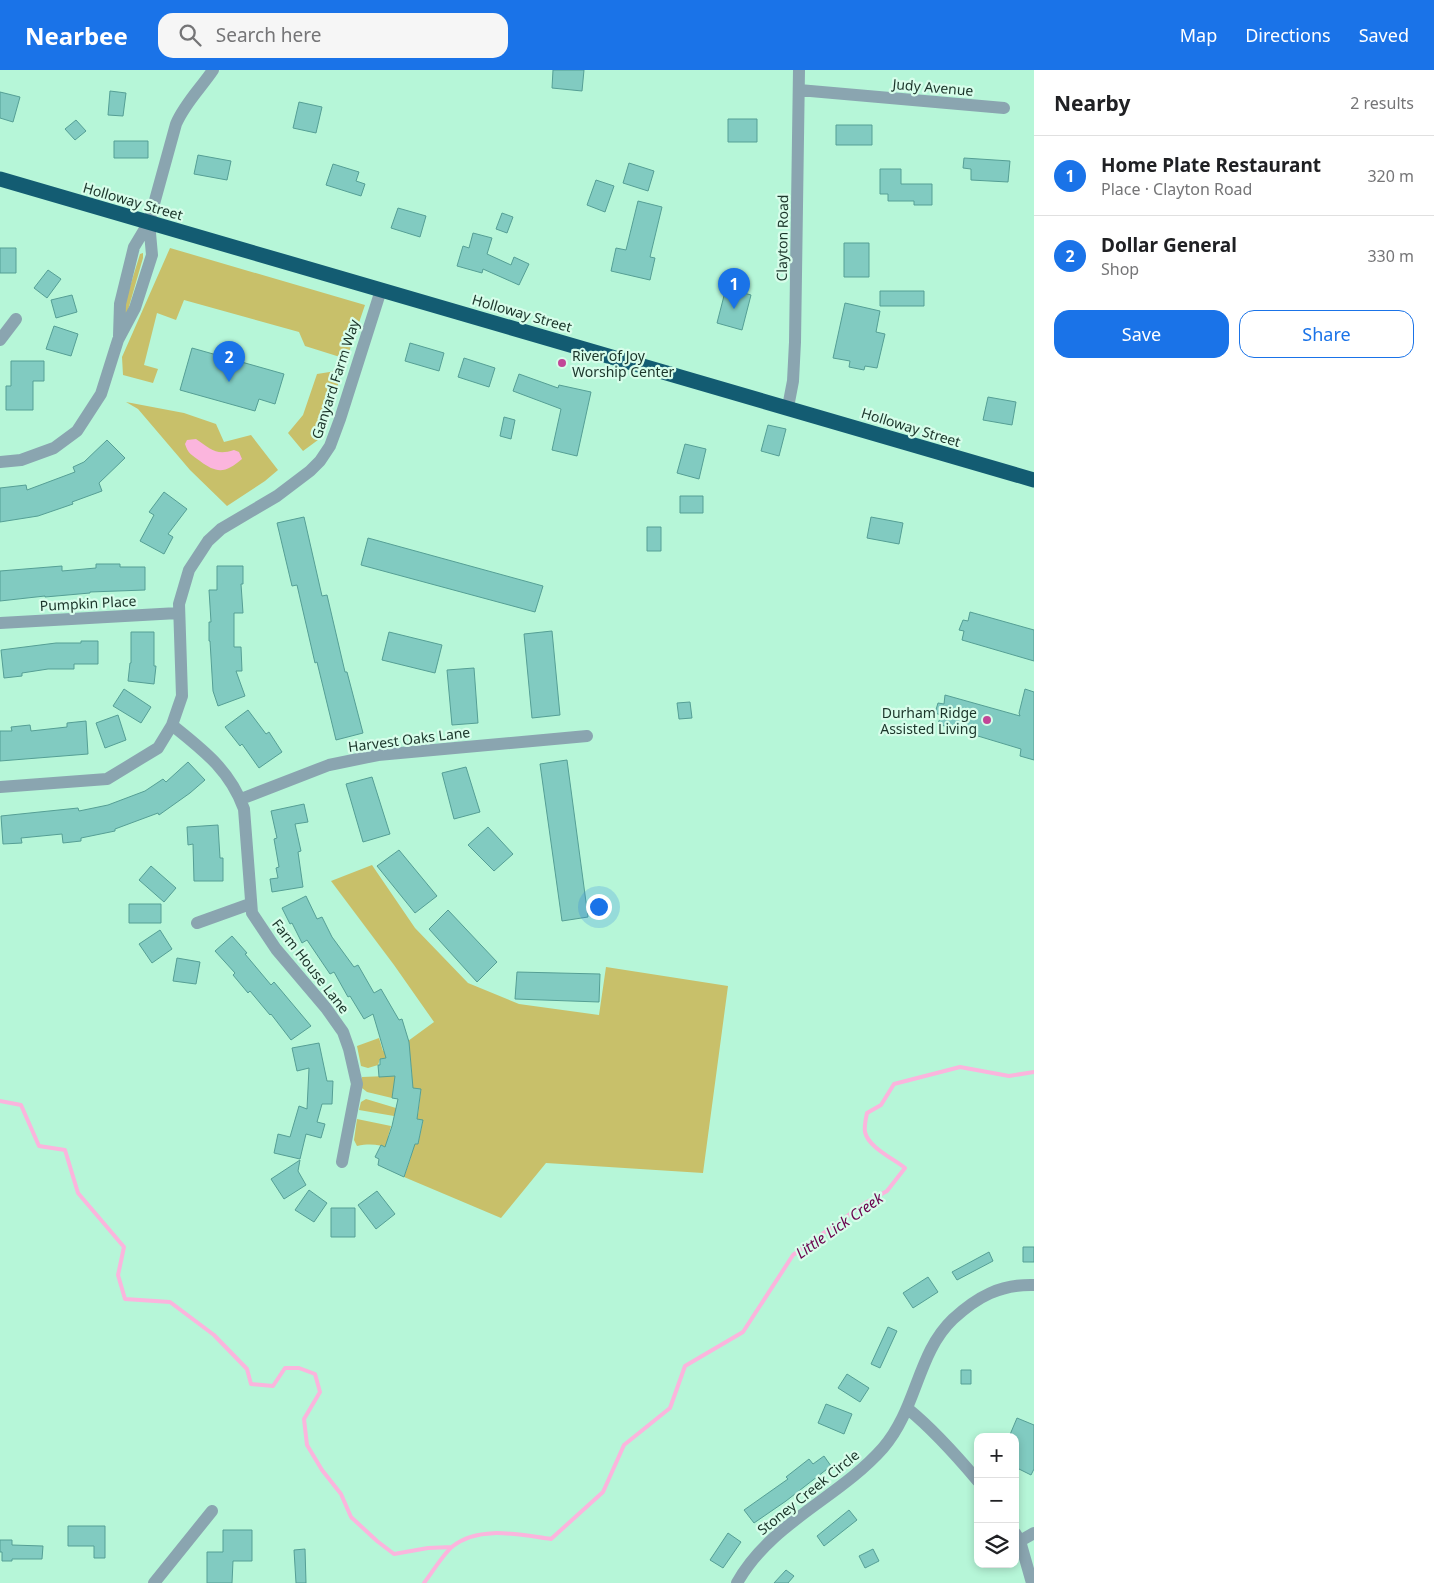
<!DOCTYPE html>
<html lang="en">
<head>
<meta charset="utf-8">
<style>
  body { margin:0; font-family:"Noto Sans",sans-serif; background:#f6f6f6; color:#202124 }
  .controls { position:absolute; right:15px; bottom:15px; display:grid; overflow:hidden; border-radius:10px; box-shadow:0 2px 8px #0003 }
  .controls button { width:45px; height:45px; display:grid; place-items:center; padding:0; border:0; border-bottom:1px solid #e0e0e0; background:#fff; color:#202124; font:25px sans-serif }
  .you { position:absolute; left:598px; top:836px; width:18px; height:18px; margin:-12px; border:4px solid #fff; border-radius:50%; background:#1a73e8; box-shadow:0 0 0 8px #1a73e833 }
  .badge { display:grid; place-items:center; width:32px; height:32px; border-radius:50%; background:#1a73e8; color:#fff; font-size:16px; font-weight:700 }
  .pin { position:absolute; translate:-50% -41px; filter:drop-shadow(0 1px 2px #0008) }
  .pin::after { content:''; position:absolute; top:26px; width:18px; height:15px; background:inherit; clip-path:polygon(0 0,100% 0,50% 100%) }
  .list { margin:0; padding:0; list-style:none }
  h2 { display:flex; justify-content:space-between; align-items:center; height:65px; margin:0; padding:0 20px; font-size:21px }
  h2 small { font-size:16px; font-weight:400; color:#757577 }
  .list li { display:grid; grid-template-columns:32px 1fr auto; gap:15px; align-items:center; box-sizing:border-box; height:80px; padding:0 20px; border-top:1px solid #e0e0e0 }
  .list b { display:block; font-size:19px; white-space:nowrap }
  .list p { margin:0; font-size:16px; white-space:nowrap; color:#757577 }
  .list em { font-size:16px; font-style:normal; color:#757577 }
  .actions { display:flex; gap:10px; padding:15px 20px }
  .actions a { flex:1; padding:11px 0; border:1px solid #1a73e8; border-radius:15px; text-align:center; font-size:18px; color:#1a73e8 }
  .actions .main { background:#1a73e8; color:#fff }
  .icon { flex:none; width:28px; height:28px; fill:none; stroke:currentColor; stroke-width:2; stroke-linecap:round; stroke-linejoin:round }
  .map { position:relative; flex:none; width:1034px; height:1513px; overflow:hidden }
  header { display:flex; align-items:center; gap:30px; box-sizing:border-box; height:70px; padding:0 25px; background:#1a73e8; color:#fff }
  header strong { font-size:24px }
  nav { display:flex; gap:28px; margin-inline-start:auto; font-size:18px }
  .search { width:350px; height:45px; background:#f6f6f6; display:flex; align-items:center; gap:12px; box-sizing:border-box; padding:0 18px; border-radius:15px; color:#757577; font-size:19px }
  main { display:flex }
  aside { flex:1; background:#fff }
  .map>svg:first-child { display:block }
  .green { fill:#c8c06a }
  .water { fill:#fbb5dd }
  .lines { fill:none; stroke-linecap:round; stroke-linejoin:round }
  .stream { stroke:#fbb5dd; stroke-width:4 }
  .building { fill:#81cbc1; stroke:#559f95 }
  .minor { stroke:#8aa5b0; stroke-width:12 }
  .highway { stroke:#135c72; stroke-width:15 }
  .poi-dot { fill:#c24697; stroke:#d7fdea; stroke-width:2 }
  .labels { text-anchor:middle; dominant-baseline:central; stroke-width:4.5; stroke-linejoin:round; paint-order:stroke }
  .street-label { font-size:14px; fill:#1b352a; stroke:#d7fdea }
  .poi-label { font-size:14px; fill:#1b352a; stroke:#d7fdea; text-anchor:start }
  .water-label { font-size:15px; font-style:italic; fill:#6a004d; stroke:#d7fdea }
</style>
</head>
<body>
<header>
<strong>Nearbee</strong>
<div class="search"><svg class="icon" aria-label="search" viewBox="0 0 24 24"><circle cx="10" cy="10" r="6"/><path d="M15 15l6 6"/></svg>Search here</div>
<nav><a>Map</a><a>Directions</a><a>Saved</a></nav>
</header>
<main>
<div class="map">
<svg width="1034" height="1513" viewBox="0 0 1034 1513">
  <rect width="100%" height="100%" fill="#b6f6d8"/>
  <!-- green -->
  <path class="green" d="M170,178L365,235L349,282L340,287L305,276L299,262L184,230L176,250L157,243L144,295L158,299L153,313L123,305L122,287Z
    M143,183V188L122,261L124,236L140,184Z
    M336,301L339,311L322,367L303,381L288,363L303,345L317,304Z
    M126,332L184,343L216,354L224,372L251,365L278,400L265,411L227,436L190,400L138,339Z
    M372,795L415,858L468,913L519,934L599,945L606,897L728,916L703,1103L546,1093L501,1148L404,1107L411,1087C390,1079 379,1071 357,1076L354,1070L357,1049L391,1056L388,1067L396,1070L418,1074L423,1051L359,1040L361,1032L366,1029L396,1038V1039L418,1044L421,1020L394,1015L392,1028L367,1022L362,1018V1007L412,1005L410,986L380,989L378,995L368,998L361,996L357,976L379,968L383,981L408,971L434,952L394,895L331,811Z"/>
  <!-- water -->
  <path class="water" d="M196,369C211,379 216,386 234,380L239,382L242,389C226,403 217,404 200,391C192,385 188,384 185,374L187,370Z"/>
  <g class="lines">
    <!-- stream -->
    <path class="stream" d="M0,1031L21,1035L39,1076L65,1080L78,1123L124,1177L118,1205L125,1229L170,1232L214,1265L247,1299L251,1314L273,1316L285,1298H299L315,1304L320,1322L304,1349L307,1375L322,1400L341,1424L351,1447L377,1471L394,1484L428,1478L452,1477
      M424,1513C432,1503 443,1484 453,1476C480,1455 520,1465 551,1469L603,1422L624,1375L670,1338L685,1296L743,1262L793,1185L867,1132L887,1121L905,1098C894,1089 868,1077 865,1062C864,1056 866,1048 867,1043L881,1035L894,1014L960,997L1009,1006L1034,1002"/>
  </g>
  <!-- building -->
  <path class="building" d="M553,0H584L582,21L552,18Z
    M110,21L126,23L123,46L108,45Z
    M0,22L20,27L13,52L0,48Z
    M299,32L322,37L316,63L293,58Z
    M728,49H757V72H728Z
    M76,50L86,61L75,70L65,59Z
    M836,55H872V75H836Z
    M114,71H148V88H114Z
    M198,85L231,91L227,110L194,104Z
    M964,88L1010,91L1008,112L971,110V99L963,98Z
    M629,93L654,101L648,121L623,113Z
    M333,94L359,102L356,111L365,114L361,126L326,115Z
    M880,99H901V114H932V135H914V131H888V124H880Z
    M596,110L614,116L605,142L587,135Z
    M638,131L662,137L650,187L655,188L650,210L611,201L616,178L626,180Z
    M398,138L426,146L420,167L391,158Z
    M502,143L513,147L507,163L496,159Z
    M473,163L492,168L487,184L511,195L514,187L529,194L519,215L483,199L482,203L457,196L463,176L469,178Z
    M844,173H869V207H844Z
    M0,178H16V203H0Z
    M48,200L61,209L47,228L34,218Z
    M726,218L751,225L742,260L717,253Z
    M880,221H924V236H880Z
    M72,225L77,242L56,248L51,230Z
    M845,233L880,241L876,262L885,264L877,298L865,296L864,300L849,297L850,291L833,288Z
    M54,256L78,264L71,286L46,279Z
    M410,273L444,283L439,301L405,291Z
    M192,278L284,304L275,334L259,329L255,341L180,320Z
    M464,288L495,298L489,317L458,307Z
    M11,291H44V311H33V340H6V316H11Z
    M519,304L558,318L559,315L591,322L577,386L552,380L561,339L513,321Z
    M988,327L1016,332L1012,355L983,350Z
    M504,347L515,350L511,369L500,366Z
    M768,355L786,359L779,386L761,381Z
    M107,370L125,388L99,413L102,421L72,432L73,434L38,446L0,452V418L26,415L27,420L75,402L73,397L84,392Z
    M685,374L706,379L699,409L677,403Z
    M164,422L187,439L168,464L173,467L164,484L140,471L154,445L149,442Z
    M680,426H703V443H680Z
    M304,447L322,526L327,525L345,602H347L363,663L336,670L317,592L315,593L297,515L292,516L277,453Z
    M871,447L903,453L899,474L867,468Z
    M647,457H661V481H647Z
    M368,468L543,516L535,542L361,495Z
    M96,494H120V497H145V520L90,522V523L45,527V526L0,531V501L62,496V501L96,498Z
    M217,496H243V514H241L243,543H234V577H241L242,601H236L245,626L218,636L213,621L210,571H209V552H211L209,520H217Z
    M970,542L1034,560V591L962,570L964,561L959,560L963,550L968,551Z
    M552,561L560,645L532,648L524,564Z
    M131,562H154V596H156L154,614L128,611L130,593H131Z
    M389,562L442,575L435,603L382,590Z
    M81,571H98V594H74V599H48L22,603V606L4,608L1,580L56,573H81Z
    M474,598L478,653L452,655L447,600Z
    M124,619L151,637L141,653L113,636Z
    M1025,619L1034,622V690L1020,686L1021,679L938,654L941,645L935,643L938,633L944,634L945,625L1020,646L1019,643Z
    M690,632L692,648L679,649L677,633Z
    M248,640L266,664L269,662L282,682L259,698L242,674L240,676L225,657Z
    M118,645L126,670L105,678L96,653Z
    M86,651L88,684L0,691V661H12L11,657L30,655L31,661L67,657V653Z
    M567,690L588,847L562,851L540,694Z
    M188,692L205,710L190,723L159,745L158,743L115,759V761L81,768V771L63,773L62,764L21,768L22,773L3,774L1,746L78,738L79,741L108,735L145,721L163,709L166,712Z
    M466,697L480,742L454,749L442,703Z
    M372,707L390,764L363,772L346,714Z
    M304,734L308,752L295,754L301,781L298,782L303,817L272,822L270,809L278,808L276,798L279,797L274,769L277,768L271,741Z
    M218,755L220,788H223V811H194L193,774L188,775L187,757Z
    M488,757L513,784L494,801L468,775Z
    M399,780L437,826L415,843L377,796Z
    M151,796L176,818L164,832L139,810Z
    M306,826L317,849L322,847L332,867L354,897L358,895L374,923L381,919L399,950L402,949L409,972L413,1018L421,1019L417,1049L423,1050L418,1074H415L404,1107L378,1095L379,1089L375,1087L381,1075L385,1077L392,1056L398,1029L392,1028L395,1006L379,1007L378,995H380V989L386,988L373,944L364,949L350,926L348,927L334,902L330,904L307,870L302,873L292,853L290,854L282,838Z
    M129,834H161V853H129Z
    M448,840L497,892L477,912L429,859Z
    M160,860L172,879L152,893L139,874Z
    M232,866L247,883L245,884L271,915L274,912L311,956L291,970L271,944L270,945L250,921L248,923L233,905L235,903L215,881Z
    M177,888L200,892L196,914L173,911Z
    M517,902L600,904L599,932L515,929Z
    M319,973L327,1011H333L332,1034H322L317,1052L325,1054L321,1068L306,1064L300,1089L274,1083L278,1064L290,1067L299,1036L307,1039L309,998L297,1001L292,978Z
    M300,1090L298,1101L306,1115L284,1129L271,1109Z
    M309,1120L327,1133L314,1152L295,1140Z
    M377,1121L395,1144L376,1159L358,1135Z
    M331,1138H355V1167H331Z
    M1023,1177H1034V1192H1023Z
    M989,1182L993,1191L957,1210L952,1202Z
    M928,1207L938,1222L913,1238L903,1223Z
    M888,1257L897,1261L880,1298L871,1294Z
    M961,1300H971V1314H961Z
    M847,1304L869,1318L860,1332L838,1318Z
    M826,1334L852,1344L844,1364L818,1353Z
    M1017,1348L1034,1355V1399L1031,1405L1015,1397V1367H1009Z
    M824,1386L831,1396L786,1431L754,1453L744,1440L788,1409L786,1407L809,1389L813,1394Z
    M849,1440L857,1450L824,1476L817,1466Z
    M68,1456H105V1488H94V1476H68Z
    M223,1460H252V1491H233L232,1513H207V1482H223Z
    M728,1463L741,1472L723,1498L710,1490Z
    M0,1470H12V1475L43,1476L42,1489H12V1491H2V1482H0Z
    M305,1479L306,1513H296L294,1480Z
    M873,1479L879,1491L865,1498L859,1486Z
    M786,1500L794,1506L788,1513H774Z"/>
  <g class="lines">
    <!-- minor -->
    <path class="minor" d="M799,20L1004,38
      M119,266L120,234L134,177L149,152L176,54C185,33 201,18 213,0
      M0,270L16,249
      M788,337L793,311L795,272L799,0
      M0,392L21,390L54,378L77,361L101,324L118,270L135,238L152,185L149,152
      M0,553L178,543
      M172,655C203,680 230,700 244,739L252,843L276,879L326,938L343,962L349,979L357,1014L342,1092
      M0,717L107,709L158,678L172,655L182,626L179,534L189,500L208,471L221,459L277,426L310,401L320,391L330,376L340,349L381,220
      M241,729L329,695L378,685L587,666
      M197,853L250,834
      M908,1339C934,1360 956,1385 978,1411
      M1015,1463L1020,1471L1032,1513
      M1020,1471L1034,1463
      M154,1513L212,1441
      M737,1513C770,1453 839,1428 883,1378C917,1339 917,1283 953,1249C977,1227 1000,1214 1034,1215"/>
    <!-- highway -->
    <path class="highway" d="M0,109L1034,410"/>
  </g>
  <!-- markers -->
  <g class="poi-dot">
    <circle cx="562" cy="293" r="5"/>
    <circle cx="987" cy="650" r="5"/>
  </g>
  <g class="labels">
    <!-- street labels -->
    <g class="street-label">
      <text transform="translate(933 17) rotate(5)">Judy Avenue</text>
      <text transform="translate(133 131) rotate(16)">Holloway Street</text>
      <text transform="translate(782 168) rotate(-89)">Clayton Road</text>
      <text transform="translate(522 243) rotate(16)">Holloway Street</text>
      <text transform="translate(335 309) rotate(-72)">Ganyard Farm Way</text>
      <text transform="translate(911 357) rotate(17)">Holloway Street</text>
      <text transform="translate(88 533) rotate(-3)">Pumpkin Place</text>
      <text transform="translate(409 669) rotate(-7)">Harvest Oaks Lane</text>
      <text transform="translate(311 896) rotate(52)">Farm House Lane</text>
      <text transform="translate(808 1422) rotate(-39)">Stoney Creek Circle</text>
    </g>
    <!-- poi labels -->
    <g class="poi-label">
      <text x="572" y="285">River of Joy<tspan x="572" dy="16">Worship Center</tspan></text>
      <text x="977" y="642" text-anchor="end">Durham Ridge<tspan x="977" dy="16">Assisted Living</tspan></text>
    </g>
    <!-- water labels -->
    <g class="water-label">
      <text transform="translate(839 1155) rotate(-35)">Little Lick Creek</text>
    </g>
  </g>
</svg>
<div class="controls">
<button>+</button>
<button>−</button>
<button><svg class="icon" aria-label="layers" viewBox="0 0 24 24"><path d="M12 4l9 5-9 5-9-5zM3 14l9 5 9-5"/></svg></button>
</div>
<div class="you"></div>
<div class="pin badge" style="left:734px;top:239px">1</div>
<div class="pin badge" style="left:229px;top:312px">2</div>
</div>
<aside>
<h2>Nearby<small>2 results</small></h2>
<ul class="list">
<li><span class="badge">1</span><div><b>Home Plate Restaurant</b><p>Place · Clayton Road</p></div><em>320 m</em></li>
<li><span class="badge">2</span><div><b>Dollar General</b><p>Shop</p></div><em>330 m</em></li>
</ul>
<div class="actions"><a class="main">Save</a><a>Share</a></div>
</aside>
</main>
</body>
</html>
